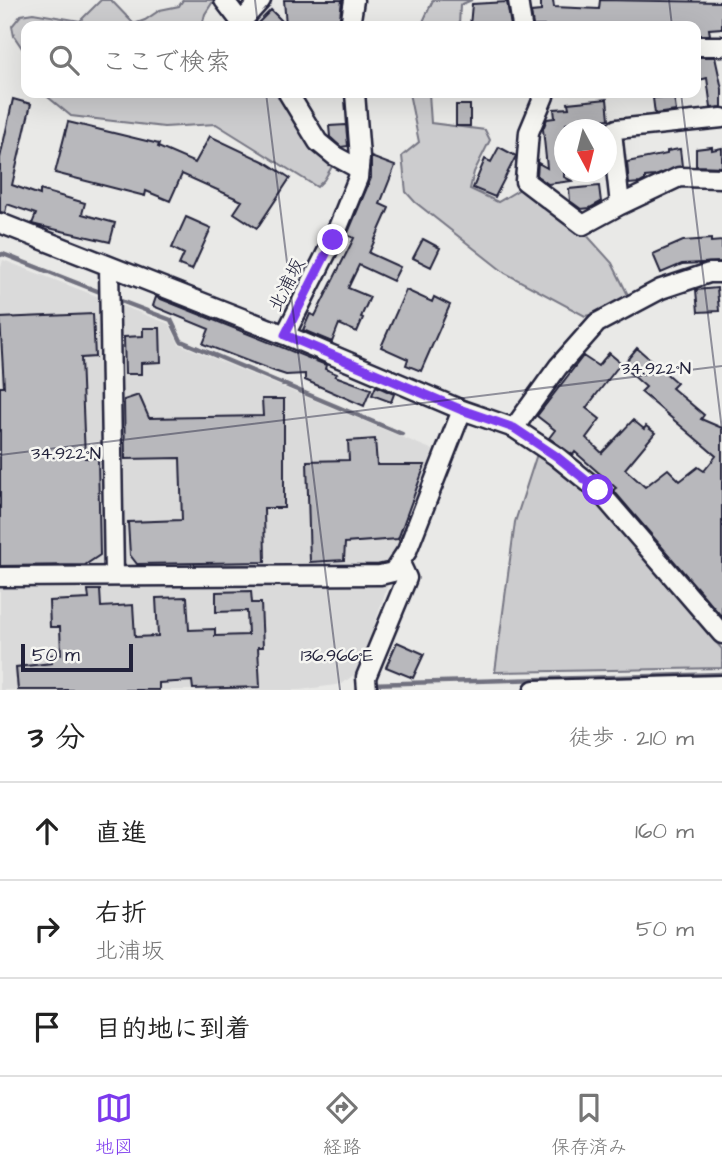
<!DOCTYPE html>
<html lang="ja">
<head>
<meta charset="utf-8">
<style>
  body { margin:0; font-family:"Architects Daughter","Klee One",sans-serif; background:#f6f6f6; color:#222 }
  .compass { position:absolute; left:554px; top:119px; width:63px; height:63px; border-radius:50%; background:#fff; box-shadow:0 7px 28px #0002; rotate:173deg }
  .scale { position:absolute; left:21px; bottom:18px; width:112px; box-sizing:border-box; padding-left:7px; border:4px solid #22223b; border-top:0; font-size:19px; line-height:24px; white-space:nowrap; color:#22223b; -webkit-text-stroke:5px #f6f6f2; paint-order:stroke }
  .stop { position:absolute; width:21px; height:21px; margin:-16px; border:5px solid #7c3aed; border-radius:50%; background:#fff }
  .stop.end { background:#7c3aed; border-color:#fff; box-shadow:0 2px 7px #0008 }
  .list { margin:0; padding:0; list-style:none }
  h2 { display:flex; justify-content:space-between; align-items:center; height:91px; margin:0; padding:0 28px; font-size:30px }
  h2 small { font-size:23px; font-weight:400; color:#767676 }
  .list li { display:grid; grid-template-columns:46px 1fr auto; gap:21px; align-items:center; box-sizing:border-box; height:98px; padding:0 28px; border-top:2px solid #e0e0e0 }
  .list b { display:block; font-size:26px; white-space:nowrap }
  .list p { margin:0; font-size:23px; white-space:nowrap; color:#767676 }
  .list em { font-size:23px; font-style:normal; color:#767676 }
  .icon { flex:none; width:38px; height:38px; fill:none; stroke:currentColor; stroke-width:2; stroke-linecap:round; stroke-linejoin:round }
  .map { position:relative; flex:none; width:722px; height:690px; overflow:hidden }
  .search { position:absolute; background:#fff; box-shadow:0 7px 28px #0002; left:21px; right:21px; top:21px; height:77px; display:flex; align-items:center; gap:18px; box-sizing:border-box; padding:0 24px; border-radius:14px; color:#767676; font-size:26px }
  .sheet { height:385px; background:#fff }
  nav { display:flex; justify-content:space-around; align-items:center; box-sizing:border-box; height:98px; border-top:2px solid #e0e0e0; background:#fff; font-size:19px; color:#767676 }
  nav a { display:grid; justify-items:center; gap:4px }
  nav .on { color:#7c3aed }
  .map>svg:first-child { display:block }
  .built { fill:#dadada }
  .green { fill:#ccccce; stroke:#777784; stroke-width:2 }
  .lines { fill:none; stroke-linecap:round; stroke-linejoin:round }
  .stream { stroke:#71717f; stroke-width:4.5 }
  .building { fill:#b8b8bc; stroke:#22223b; stroke-width:2 }
  .minor-casing { stroke:#22223b; stroke-width:23 }
  .minor { stroke:#f6f6f2; stroke-width:18 }
  .route { stroke:#7c3aed; stroke-width:9 }
  .ticks { fill:none; stroke:#22223b; stroke-width:2; stroke-opacity:0.45 }
  .labels { text-anchor:middle; dominant-baseline:central; stroke-width:5; stroke-linejoin:round; paint-order:stroke }
  .street-label { font-size:19px; fill:#22223b; stroke:#f6f6f2 }
  .ticks-label { font-size:18px; text-anchor:middle; fill:#22223b; stroke:#f6f6f2; stroke-width:5; stroke-linejoin:round; paint-order:stroke }
</style>
</head>
<body>
<div class="map">
<svg width="722" height="690" viewBox="0 0 722 690">
  <rect width="100%" height="100%" fill="#e9e9e7"/>
  <filter id="ink" filterUnits="userSpaceOnUse"><feTurbulence type="fractalNoise" baseFrequency=".0143" numOctaves="2"/><feDisplacementMap in="SourceGraphic" scale="14" xChannelSelector="R" yChannelSelector="G"/><feConvolveMatrix kernelMatrix="1 2 1 2 8 2 1 2 1" color-interpolation-filters="sRGB"/></filter>
  <g filter="url(#ink)">
    <!-- built -->
    <path class="built" d="M3,260L169,324L179,344L433,450L359,671L342,684L300,690H0V271Z"/>
    <!-- green -->
    <path class="green" d="M101,0H111L134,24L145,20L160,10L179,6L183,0H214L205,14L202,26H26V54L14,36L12,26L21,15L33,13L80,21Z
      M433,0H472L460,5L459,26H421Z
      M43,93H279L334,163L324,180L317,187L216,124L164,127L71,116Z
      M409,93H429L431,123L485,130L490,140L474,172L470,189L498,202L522,188L584,232L612,263L629,297L609,311L585,316L505,273L415,202L406,192L402,156L419,142Z
      M537,454L585,490L722,649V668L495,672L515,522Z"/>
    <g class="lines">
      <!-- stream -->
      <path class="stream" d="M0,255L3,254L105,294
        M113,298L171,320L181,341L402,434
        M370,684L722,674"/>
    </g>
    <!-- building -->
    <path class="building" d="M284,0H342L339,26H255L271,10L286,25Z
      M541,0H553L554,7L599,9L600,0L722,2V28L709,29L710,35H696V26H533L531,12L541,11Z
      M507,2L511,26H470L472,4Z
      M696,57H715L722,89V107L711,108L707,78L696,81Z
      M674,96L676,111L655,114L653,98Z
      M13,99L31,104L12,185L40,195V190L85,203L82,214L115,223L110,242L40,226L32,224L36,214L7,204L5,213L0,212V158Z
      M607,99L609,119L566,124L564,177L572,181L548,184L537,176L538,163L547,168L543,129L547,119L555,118L554,109L569,108L568,103Z
      M456,105H470V126H456Z
      M68,122L159,144L158,147L195,163L210,136L265,162L290,178L257,228L234,213L242,201L182,174L170,201L146,191L145,196L55,173Z
      M346,125L348,146L341,147L330,137L329,126Z
      M499,147L516,156L495,197L473,188L485,159L491,162Z
      M712,147V150L722,148V167L696,166V149Z
      M680,149L682,166L655,176L645,177V180L640,183L629,184L627,162L667,154V151Z
      M371,157L395,166L380,204L389,208L369,253L400,267L393,281L359,265L348,288L370,297L361,317L363,318L357,332L339,324L332,342L303,330L310,314L315,316L354,238L347,235L371,178Z
      M599,186L601,202L590,208L581,209L570,201L569,189Z
      M186,217L211,228L192,270L179,265L184,254L172,248Z
      M423,239L440,248L431,267L413,258Z
      M711,239V242L722,241V262L682,264L661,273L653,254L683,241Z
      M717,288L719,311L698,312L696,290Z
      M406,290L432,302L434,297L450,305L421,371L406,365L408,359L381,347Z
      M156,297L326,365L325,369L337,374L335,376L371,389L364,406L305,380V374L286,375L274,371L203,344L209,329L153,306Z
      M93,314L95,357L81,358L85,458H98L100,555L85,565L0,566V387H4L0,318Z
      M143,328H160L161,362L141,363V374H125L124,337L143,336Z
      M637,348L677,383L672,388L704,415L701,419L722,428V617L613,490L616,488L575,452L573,455L549,438L555,430L537,416L583,356L598,366L609,353L621,363L586,408L600,419L586,438L602,453L633,420L644,429L646,426L655,433L625,469L645,487L668,469L680,481L698,467L704,471L716,456L641,392L646,387L622,366Z
      M376,386L394,394L391,402L372,395Z
      M139,395L149,418L263,416L262,399H284V508H264L265,562L137,564L130,555L128,522L182,520L180,458L125,459L124,400Z
      M375,439L377,465H425L398,539L345,543L344,560L310,562L307,461L349,460L348,441Z
      M88,590H100L101,607L133,605L135,637L158,636L156,598L187,597L189,630L215,629V636L248,635L247,611L216,612V592L251,591L252,603H261L263,647H258L260,687L193,689L192,681L159,683V690H18L16,667L52,663L51,655L61,654L60,627H50L49,601L89,599Z
      M397,642L424,654L413,678L386,667Z"/>
    <g class="lines">
      <defs>
        <path id="minor" d="M224,0L244,26
          M518,0L522,26
          M241,22L261,0
          M350,26L354,0
          M696,46H722
          M288,93L318,142L335,156L359,169
          M543,93L544,96L529,132L525,181L583,225L620,205L612,132L617,129L722,118
          M620,205L679,177L722,178
          M0,223L285,335L462,410L514,428L556,456L598,490L722,634
          M109,266L114,576
          M285,335L333,240L358,178L360,157L355,93
          M514,428L558,367L597,323L661,289L709,273H722
          M0,577L380,575L393,572L407,551L462,410
          M367,690L366,677L407,578L400,563
          M534,690L722,685"/>
      </defs>
      <!-- minor casing -->
      <use href="#minor" class="minor-casing"/>
      <!-- minor -->
      <use href="#minor" class="minor"/>
    </g>
  </g>
  <g class="lines" filter="url(#ink)">
    <!-- route -->
    <path class="route" d="M333,240L285,335L462,410L514,428L556,456L598,490"/>
  </g>
  <!-- ticks -->
  <path class="ticks" d="M255,0L258,26M669,0L672,26M266,93L340,690M681,93L722,430M0,455L722,366"/>
  <g class="labels">
    <!-- street labels -->
    <g class="street-label">
      <text transform="translate(287 285) rotate(-63)">北浦坂</text>
    </g>
  </g>
  <g class="ticks-label">
    <text x="656" y="374">34.922°N</text>
    <text x="66" y="459">34.922°N</text>
    <text x="337" y="661">136.966°E</text>
  </g>
</svg>
<svg class="compass" viewBox="-18 -18 36 36"><path d="M0-13l5 13h-10z" fill="#e53935"/><path d="M0 13l5-13h-10z" fill="#767676"/></svg>
<div class="scale">50 m</div>
<div class="stop" style="left:598px;top:490px"></div>
<div class="stop end" style="left:333px;top:240px"></div>
<div class="search"><svg class="icon" aria-label="search" viewBox="0 0 24 24"><circle cx="10" cy="10" r="6"/><path d="M15 15l6 6"/></svg>ここで検索</div>
</div>
<section class="sheet">
<h2>3 分<small>徒歩 · 210 m</small></h2>
<ul class="list">
<li><svg class="icon" aria-label="ahead" viewBox="0 0 24 24"><path d="M12 20V5M6 11l6-6 6 6"/></svg><div><b>直進</b></div><em>160 m</em></li>
<li><svg class="icon" aria-label="right" viewBox="0 0 24 24"><path d="M7 20v-9h11M14 6l5 5-5 5"/></svg><div><b>右折</b><p>北浦坂</p></div><em>50 m</em></li>
<li><svg class="icon" aria-label="arrive" viewBox="0 0 24 24"><path d="M6 21V4h12l-3 4 3 4H6"/></svg><div><b>目的地に到着</b></div></li>
</ul>
</section>
<nav>
<a class="on"><svg class="icon" aria-label="map" viewBox="0 0 24 24"><path d="M3 6l6-2 6 2 6-2v14l-6 2-6-2-6 2zM9 4v14M15 6v14"/></svg>地図</a>
<a><svg class="icon" aria-label="directions" viewBox="0 0 24 24"><path d="M12 3l9 9-9 9-9-9zM9 14v-3h6M13 9l2 2-2 2"/></svg>経路</a>
<a><svg class="icon" aria-label="saved" viewBox="0 0 24 24"><path d="M7 4h10v16l-5-4-5 4z"/></svg>保存済み</a>
</nav>
</body>
</html>
